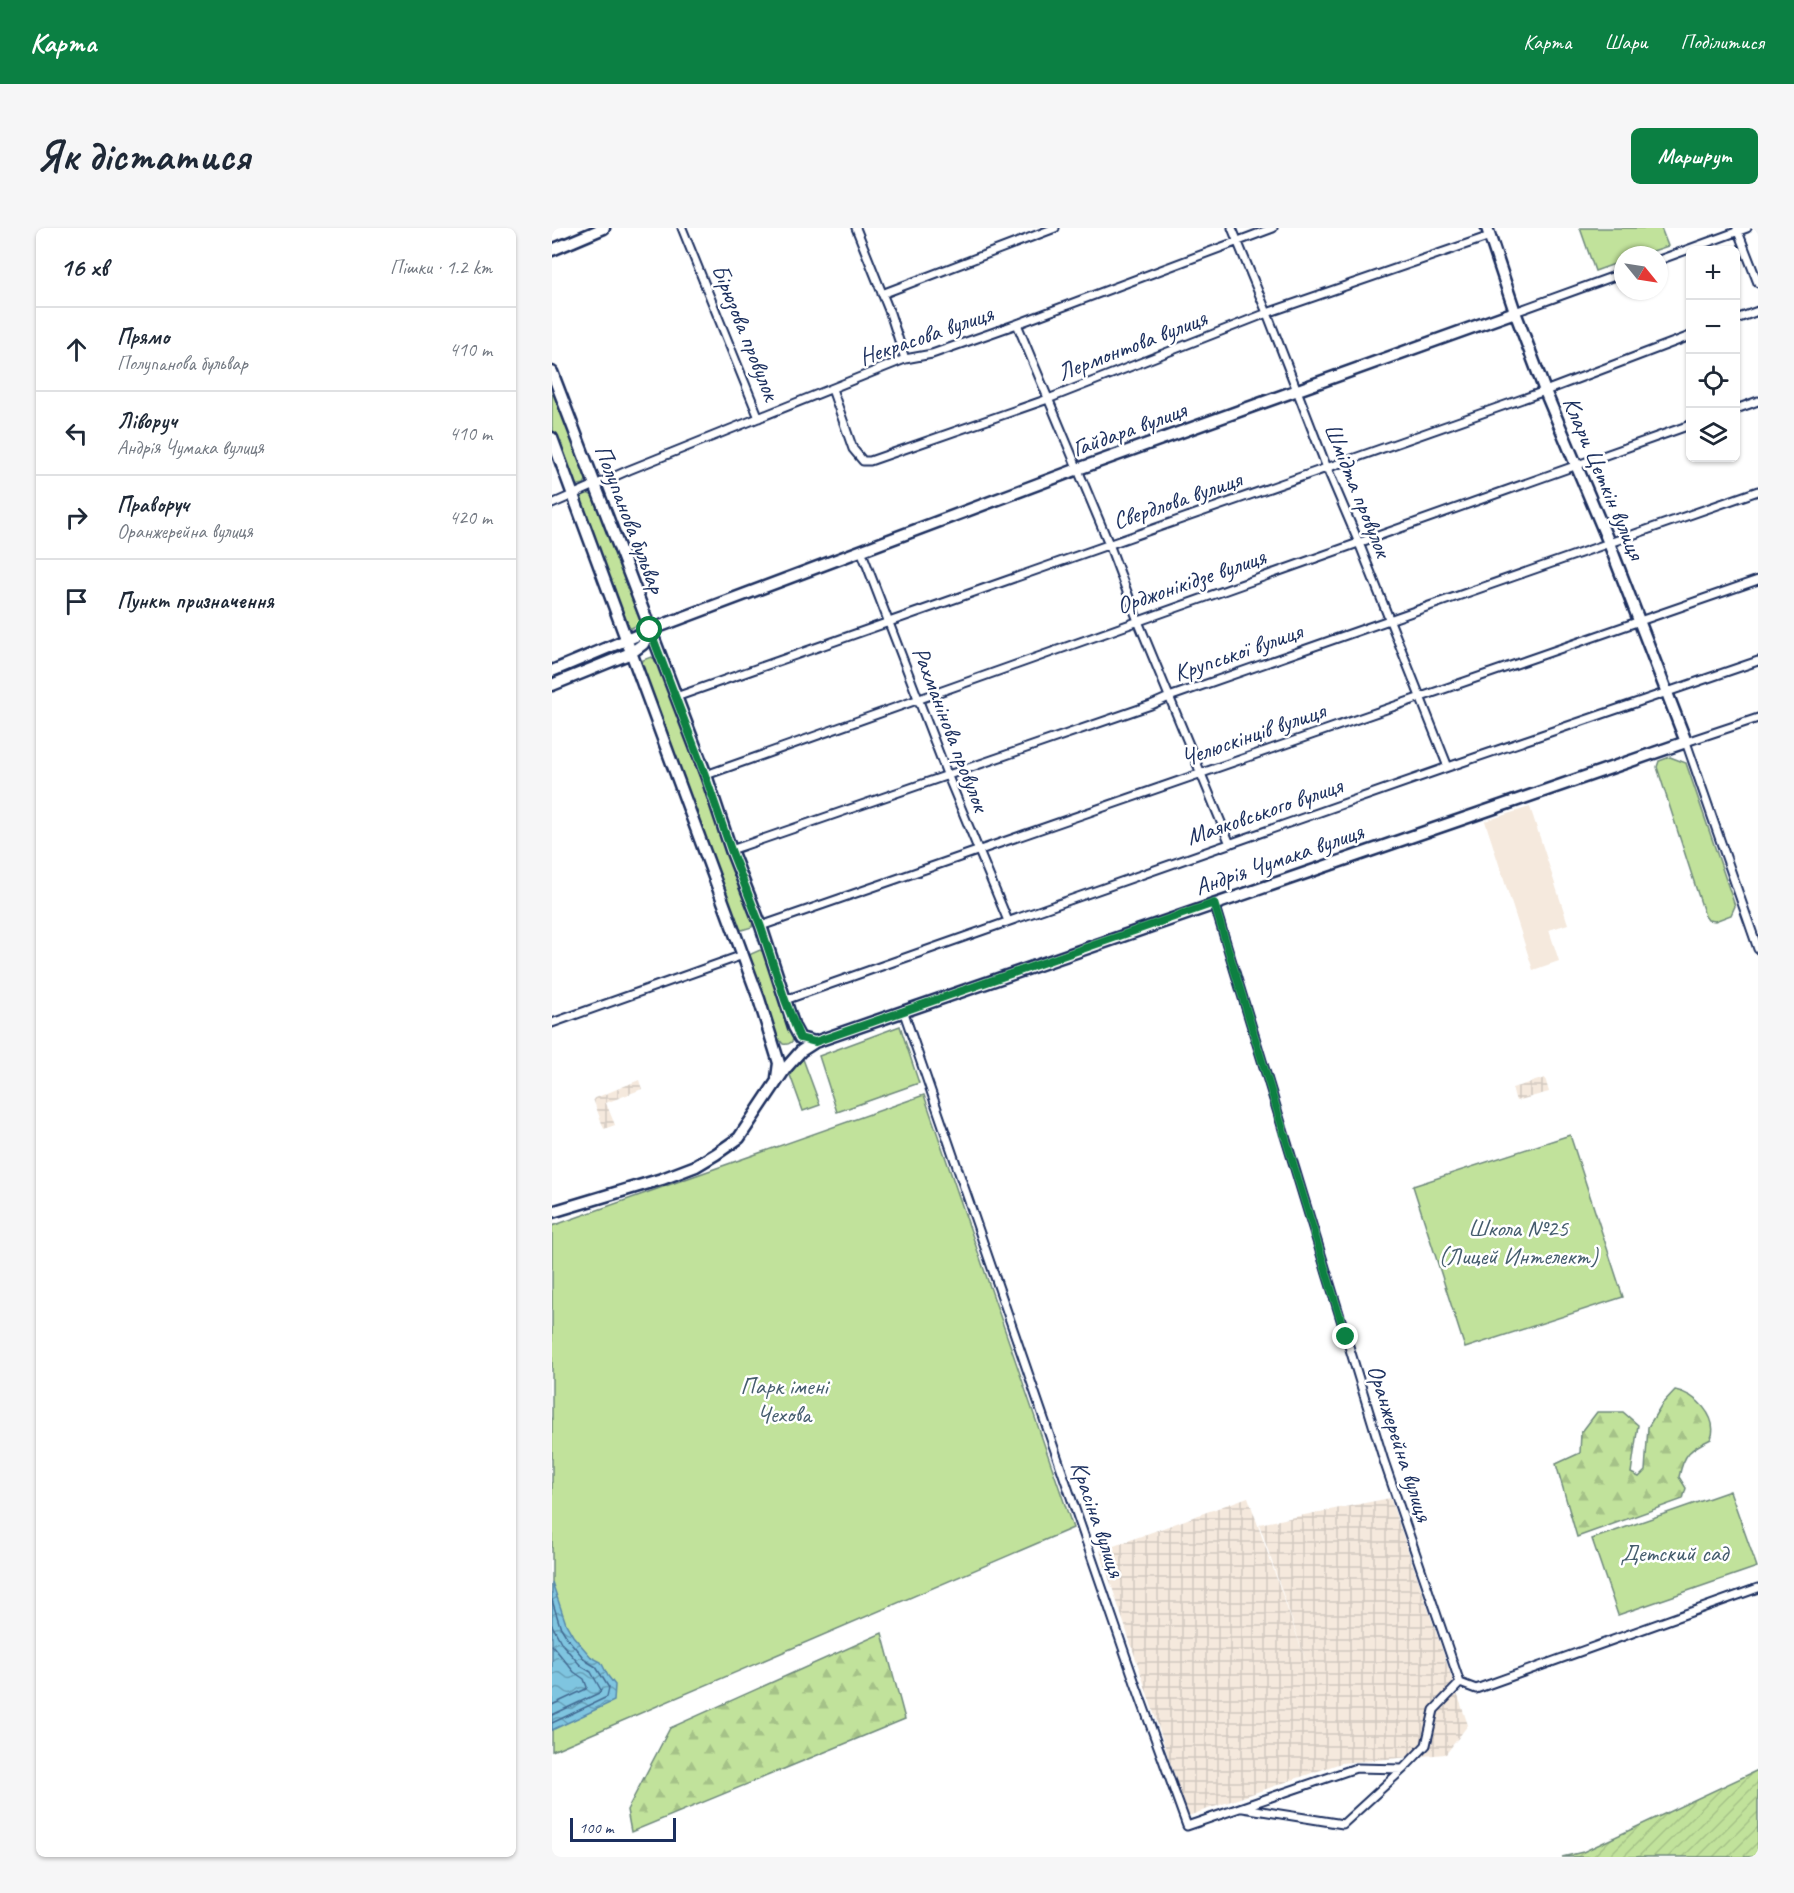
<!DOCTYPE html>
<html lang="uk">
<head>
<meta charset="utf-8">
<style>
  body { margin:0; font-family:Caveat,sans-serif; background:#f6f6f7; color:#1f2937 }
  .controls { position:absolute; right:18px; top:18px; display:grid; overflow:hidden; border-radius:9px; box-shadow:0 2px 4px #0004 }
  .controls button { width:54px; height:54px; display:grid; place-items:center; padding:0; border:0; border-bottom:2px solid #e0e1e3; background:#fff; color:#1f2937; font:30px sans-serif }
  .compass { position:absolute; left:1062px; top:18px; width:54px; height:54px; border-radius:50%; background:#fff; box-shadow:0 2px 4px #0004; rotate:120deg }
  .scale { position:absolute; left:18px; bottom:15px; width:106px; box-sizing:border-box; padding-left:6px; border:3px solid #1b2f5e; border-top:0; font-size:16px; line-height:21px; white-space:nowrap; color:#1b2f5e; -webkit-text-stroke:4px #fff; paint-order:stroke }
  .stop { position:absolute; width:18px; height:18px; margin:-14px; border:4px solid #0b8043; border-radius:50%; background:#fff }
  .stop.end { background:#0b8043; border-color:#fff; box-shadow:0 2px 6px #0008 }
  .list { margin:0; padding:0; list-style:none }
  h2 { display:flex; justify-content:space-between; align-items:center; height:78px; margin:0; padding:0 24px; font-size:26px }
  h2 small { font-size:20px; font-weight:400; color:#747a83 }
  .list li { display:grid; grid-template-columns:39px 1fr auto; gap:18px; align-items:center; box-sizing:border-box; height:84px; padding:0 24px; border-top:2px solid #e0e1e3 }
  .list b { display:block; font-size:22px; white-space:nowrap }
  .list p { margin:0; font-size:20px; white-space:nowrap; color:#747a83 }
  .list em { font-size:20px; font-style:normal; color:#747a83 }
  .icon { flex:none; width:33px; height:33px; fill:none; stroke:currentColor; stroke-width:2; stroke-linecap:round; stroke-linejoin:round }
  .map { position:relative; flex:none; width:1206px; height:1629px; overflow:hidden; border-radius:9px }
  header { display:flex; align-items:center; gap:36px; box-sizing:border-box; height:84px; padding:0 30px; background:#0b8043; color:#fff }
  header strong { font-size:28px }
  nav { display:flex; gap:33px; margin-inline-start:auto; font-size:21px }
  .intro { display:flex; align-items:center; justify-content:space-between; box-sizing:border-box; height:144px; padding:0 36px }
  h1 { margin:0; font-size:42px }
  .button { padding:15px 27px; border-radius:9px; background:#0b8043; color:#fff; font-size:21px; font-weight:700 }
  main { display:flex; gap:36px; padding:0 36px }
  aside { flex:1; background:#fff; border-radius:9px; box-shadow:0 2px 4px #0004 }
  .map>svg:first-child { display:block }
  .built { fill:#f5e9dd }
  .industrial { fill:url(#industrial-grid) }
  .green { fill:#c1e29b; stroke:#6e887c; stroke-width:1.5 }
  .forest { fill:url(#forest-firs); stroke:#6e887c; stroke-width:1.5 }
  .garden { fill:url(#garden-furrows); stroke:#6e887c; stroke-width:1.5 }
  .water { fill:url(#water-waves); stroke:#5789ac; stroke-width:1.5 }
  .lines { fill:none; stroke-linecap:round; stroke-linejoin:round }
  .shore { stroke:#436b92; stroke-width:1.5 }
  .street-casing { stroke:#1b2f5e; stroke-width:11 }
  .secondary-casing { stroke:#1b2f5e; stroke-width:15 }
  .primary-casing { stroke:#1b2f5e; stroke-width:15 }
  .street { stroke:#fff; stroke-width:7 }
  .secondary { stroke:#fff; stroke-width:10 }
  .primary { stroke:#fff; stroke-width:10 }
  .route { stroke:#0b8043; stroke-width:8 }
  .labels { text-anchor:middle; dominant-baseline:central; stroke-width:5; stroke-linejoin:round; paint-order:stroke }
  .street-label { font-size:24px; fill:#1b2f5e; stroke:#fff }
  .park-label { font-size:24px; fill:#445c6d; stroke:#fff }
</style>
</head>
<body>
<header>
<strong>Карта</strong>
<nav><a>Карта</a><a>Шари</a><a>Поділитися</a></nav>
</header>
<div class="intro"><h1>Як дістатися</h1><a class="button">Маршрут</a></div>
<main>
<aside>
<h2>16 хв<small>Пішки · 1.2 km</small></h2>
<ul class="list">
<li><svg class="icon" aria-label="ahead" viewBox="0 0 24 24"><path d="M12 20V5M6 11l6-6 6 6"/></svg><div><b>Прямо</b><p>Полупанова бульвар</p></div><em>410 m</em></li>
<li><svg class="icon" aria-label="left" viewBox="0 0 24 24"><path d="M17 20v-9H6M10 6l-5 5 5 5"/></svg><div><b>Ліворуч</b><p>Андрія Чумака вулиця</p></div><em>410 m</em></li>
<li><svg class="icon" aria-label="right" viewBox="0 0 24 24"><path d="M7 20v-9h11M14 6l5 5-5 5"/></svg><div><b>Праворуч</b><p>Оранжерейна вулиця</p></div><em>420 m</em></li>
<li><svg class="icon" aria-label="arrive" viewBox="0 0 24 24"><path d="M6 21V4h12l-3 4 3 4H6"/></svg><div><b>Пункт призначення</b></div></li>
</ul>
</aside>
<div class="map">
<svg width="1206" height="1629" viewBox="0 0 1206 1629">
  <defs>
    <pattern id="industrial-grid" width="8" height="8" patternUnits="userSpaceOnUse" patternTransform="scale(1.5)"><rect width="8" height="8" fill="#f5e9dd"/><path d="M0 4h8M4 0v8" fill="none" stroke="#d1c8c0"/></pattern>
    <pattern id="forest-firs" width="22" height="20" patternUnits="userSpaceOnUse" patternTransform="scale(1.5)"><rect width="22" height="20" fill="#c1e29b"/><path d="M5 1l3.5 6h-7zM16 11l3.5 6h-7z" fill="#a5c288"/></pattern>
    <pattern id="garden-furrows" width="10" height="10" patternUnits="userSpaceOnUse" patternTransform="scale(1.5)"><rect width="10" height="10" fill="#c1e29b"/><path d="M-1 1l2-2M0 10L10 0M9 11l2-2" fill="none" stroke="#a5c288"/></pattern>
    <pattern id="water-waves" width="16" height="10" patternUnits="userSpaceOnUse" patternTransform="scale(1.5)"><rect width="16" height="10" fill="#7fc5e0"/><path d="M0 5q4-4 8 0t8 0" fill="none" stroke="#67a0b9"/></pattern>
  </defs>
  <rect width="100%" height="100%" fill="#fff"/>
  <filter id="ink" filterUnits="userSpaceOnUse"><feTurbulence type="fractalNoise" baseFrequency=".0167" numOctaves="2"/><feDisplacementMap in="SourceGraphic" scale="12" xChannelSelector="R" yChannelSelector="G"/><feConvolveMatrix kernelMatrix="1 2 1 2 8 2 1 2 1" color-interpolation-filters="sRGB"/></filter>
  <g filter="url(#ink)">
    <!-- built -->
    <path class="built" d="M978,579L1016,696L997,702L1007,733L981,742L933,593Z"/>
    <!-- industrial -->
    <path class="industrial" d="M993,850L997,864L964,873L960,860Z
      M87,852L90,861L54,875L63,897L52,901L41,871Z
      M696,1269L759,1448L707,1296L838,1270L916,1497L894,1526L789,1535L636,1588L548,1323Z"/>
    <!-- green -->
    <path class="green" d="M1028,0H1109L1116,18L1089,27H1071V33L1043,43Z
      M0,161L35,251L32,256L22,258L0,199Z
      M35,265L41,268L89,392L86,397L79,400L75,399L26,272L29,267Z
      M99,429L103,431L106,435L201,694L200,699L190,702L185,698L89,438L91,432Z
      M1118,529L1134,535L1183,678L1179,687L1163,693L1156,692L1153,688L1105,539L1107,533Z
      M208,722L211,724L242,810C240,815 236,817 231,816L224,808L197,730L199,726Z
      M348,798L367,855L285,884L267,828Z
      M251,831L268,877L251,883L238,847L243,839Z
      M372,867L521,1300L0,1523V998Z
      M1018,907L1071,1069L913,1120L861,958Z
      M1178,1263L1205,1339L1066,1387L1040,1311Z"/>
    <!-- forest -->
    <path class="forest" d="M1123,1162C1143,1165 1167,1189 1159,1211C1138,1221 1132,1225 1127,1249L1134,1260L1131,1271L1025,1309L1004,1236L1028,1225L1029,1205L1045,1184H1071L1086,1197L1079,1245L1087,1249L1093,1243L1096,1199L1110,1176Z
      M330,1405L353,1491L79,1604L75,1582L118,1500Z"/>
    <!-- garden -->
    <path class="garden" d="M1206,1542V1629H1010L1031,1624Z"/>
    <!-- water -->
    <path class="water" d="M0,1354L14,1396L21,1408L39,1429L49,1434L56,1448L63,1457L62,1473L0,1502Z"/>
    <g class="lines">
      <!-- shore -->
      <path class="shore" d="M0,1372L8,1398L16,1411L34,1433L44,1439L57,1460L55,1469L0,1495
        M0,1397L10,1416L29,1438L39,1444L49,1462L47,1465L0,1487
        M0,1417L22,1444L32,1451L35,1459L34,1461L0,1477"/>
      <defs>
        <path id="street" d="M130,0L207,190
          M304,0L338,85L353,131
          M680,0L715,85L775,240L807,315L896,539
          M1185,1L1206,55
          M1107,32L1195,0
          M330,66L503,0
          M963,84L1071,45
          M1184,91L1206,83
          M465,96L557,316L586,393L678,616
          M280,161L301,221L311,233H318L496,171L715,85L938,8
          M1184,181L1206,173
          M0,276L77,242L353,131L380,126L465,96L721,0
          M309,322L395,546L456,693
          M124,469L993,163L1138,108
          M1206,490L1134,514L1206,721
          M154,547L1138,197
          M179,622L599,477L617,469L1206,263
          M662,675L832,1233L908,1455
          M209,698L1206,352
          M233,772L896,539L1206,433
          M351,782L583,1455L635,1598L804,1540L851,1541
          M0,795L191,727
          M908,1455L924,1461L1206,1360
          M691,1580L791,1596L851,1541L874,1517L882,1482L908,1455"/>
        <path id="secondary" d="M0,144L154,547L179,622L209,698L242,799L248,810L263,814
          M0,210L207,771L227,835L225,850
          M0,443L98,402L526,241L963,84
          M0,457L79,425L91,416L98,402
          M0,984L110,951L144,938L164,926L187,910L233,841L249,823L263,814L1134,514L1057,315L993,163L963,84L935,0"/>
        <path id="primary" d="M0,22L52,0"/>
      </defs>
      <!-- street casing -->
      <use href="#street" class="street-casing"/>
      <!-- secondary casing -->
      <use href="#secondary" class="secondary-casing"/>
      <!-- primary casing -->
      <use href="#primary" class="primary-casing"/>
      <!-- street -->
      <use href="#street" class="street"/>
      <!-- secondary -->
      <use href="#secondary" class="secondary"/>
      <!-- primary -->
      <use href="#primary" class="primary"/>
    </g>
  </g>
  <g class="lines" filter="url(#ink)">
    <!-- route -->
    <path class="route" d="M98,402L153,547L179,622L209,699L233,772L248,810L263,814L662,675L794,1109"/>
  </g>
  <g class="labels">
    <!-- street labels -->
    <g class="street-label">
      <text transform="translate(194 104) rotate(68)">Бірюзова провулок</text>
      <text transform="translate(374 107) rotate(-19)">Некрасова вулиця</text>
      <text transform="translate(580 117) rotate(-21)">Лермонтова вулиця</text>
      <text transform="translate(577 201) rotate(-20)">Гайдара вулиця</text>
      <text transform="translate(1052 250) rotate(67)">Клари Цеткін вулиця</text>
      <text transform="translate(806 262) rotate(68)">Шмідта провулок</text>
      <text transform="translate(625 272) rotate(-19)">Свердлова вулиця</text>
      <text transform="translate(78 291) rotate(69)">Полупанова бульвар</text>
      <text transform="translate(639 353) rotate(-19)">Орджонікідзе вулиця</text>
      <text transform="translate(686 424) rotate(-19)">Крупської вулиця</text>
      <text transform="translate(399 501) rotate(69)">Рахманінова провулок</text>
      <text transform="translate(701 506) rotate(-19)">Челюскінців вулиця</text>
      <text transform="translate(712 583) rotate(-19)">Маяковського вулиця</text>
      <text transform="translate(727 631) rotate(-19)">Андрія Чумака вулиця</text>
      <text transform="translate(848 1215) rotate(72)">Оранжерейна вулиця</text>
      <text transform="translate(546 1291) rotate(71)">Красіна вулиця</text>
    </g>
    <!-- park labels -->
    <g class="park-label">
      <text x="966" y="1000">Школа №25<tspan x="966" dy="28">(Лицей Интелект)</tspan></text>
      <text x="232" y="1158">Парк імені<tspan x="232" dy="28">Чехова</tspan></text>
      <text x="1122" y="1325">Детский сад</text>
    </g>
  </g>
</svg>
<div class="controls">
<button>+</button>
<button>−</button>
<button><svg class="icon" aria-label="locate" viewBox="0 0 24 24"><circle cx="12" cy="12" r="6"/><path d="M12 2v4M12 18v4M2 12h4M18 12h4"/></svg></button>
<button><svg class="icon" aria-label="layers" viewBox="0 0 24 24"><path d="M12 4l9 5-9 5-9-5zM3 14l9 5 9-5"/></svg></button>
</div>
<svg class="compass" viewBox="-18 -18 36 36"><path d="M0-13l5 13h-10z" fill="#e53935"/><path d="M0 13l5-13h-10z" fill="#747a83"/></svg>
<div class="scale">100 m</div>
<div class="stop" style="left:98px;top:402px"></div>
<div class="stop end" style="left:794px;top:1109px"></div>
</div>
</main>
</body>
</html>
